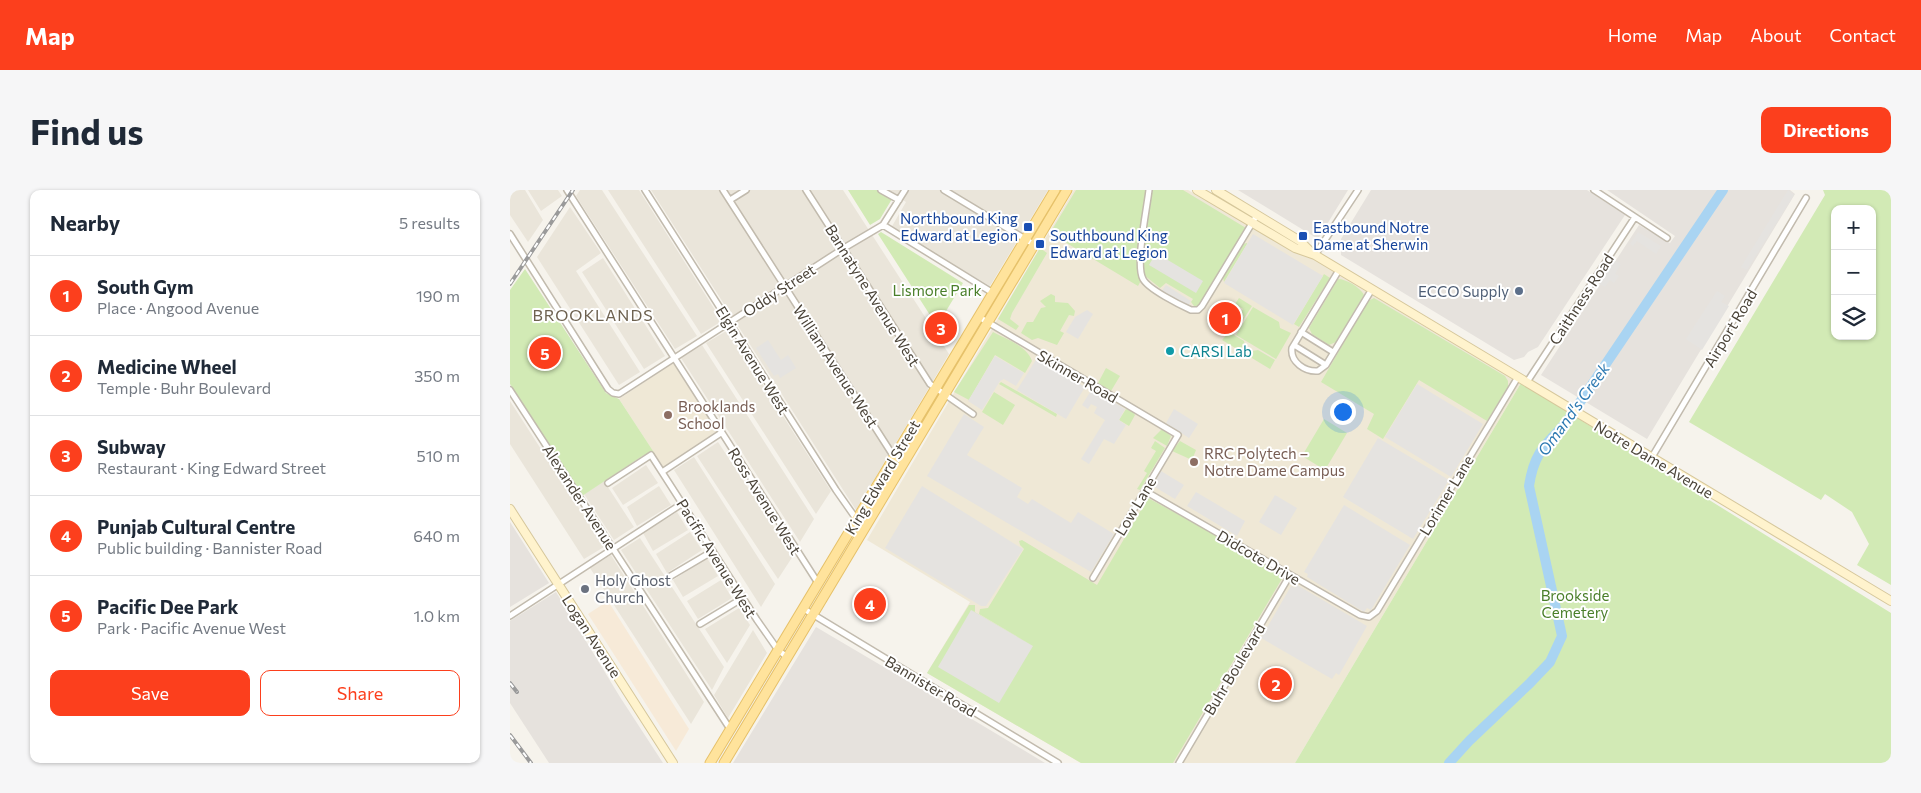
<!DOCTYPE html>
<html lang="en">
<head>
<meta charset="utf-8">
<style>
  body { margin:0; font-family:Commissioner,sans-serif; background:#f6f6f7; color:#1f2937 }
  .controls { position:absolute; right:15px; top:15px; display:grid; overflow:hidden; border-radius:10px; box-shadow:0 1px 4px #0004 }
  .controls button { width:45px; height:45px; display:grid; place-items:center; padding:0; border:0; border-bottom:1px solid #e0e1e3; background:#fff; color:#1f2937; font:25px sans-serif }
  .you { position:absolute; left:832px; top:221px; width:18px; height:18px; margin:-12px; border:4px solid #fff; border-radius:50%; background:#1a73e8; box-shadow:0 0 0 8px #1a73e833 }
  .badge { display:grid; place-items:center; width:32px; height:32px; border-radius:50%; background:#fc3f1d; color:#fff; font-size:16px; font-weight:700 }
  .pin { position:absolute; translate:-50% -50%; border:2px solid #fff; box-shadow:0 1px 5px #0006 }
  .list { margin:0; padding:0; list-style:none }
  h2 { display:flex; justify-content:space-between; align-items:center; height:65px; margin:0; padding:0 20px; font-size:21px }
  h2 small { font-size:16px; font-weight:400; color:#747a83 }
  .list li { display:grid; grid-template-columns:32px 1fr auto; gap:15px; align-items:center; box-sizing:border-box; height:80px; padding:0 20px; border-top:1px solid #e0e1e3 }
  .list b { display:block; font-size:19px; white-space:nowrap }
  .list p { margin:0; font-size:16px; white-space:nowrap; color:#747a83 }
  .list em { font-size:16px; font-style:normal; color:#747a83 }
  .actions { display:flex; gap:10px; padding:15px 20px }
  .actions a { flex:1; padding:11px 0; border:1px solid #fc3f1d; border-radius:10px; text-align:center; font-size:18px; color:#fc3f1d }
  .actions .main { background:#fc3f1d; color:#fff }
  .icon { flex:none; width:28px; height:28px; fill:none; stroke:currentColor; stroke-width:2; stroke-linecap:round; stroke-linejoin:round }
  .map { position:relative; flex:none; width:1381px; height:573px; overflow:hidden; border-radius:10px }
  header { display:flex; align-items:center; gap:30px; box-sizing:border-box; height:70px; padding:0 25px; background:#fc3f1d; color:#fff }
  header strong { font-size:24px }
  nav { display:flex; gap:28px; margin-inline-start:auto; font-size:18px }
  .intro { display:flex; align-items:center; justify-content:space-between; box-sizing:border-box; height:120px; padding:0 30px }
  h1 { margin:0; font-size:35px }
  .button { padding:12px 22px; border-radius:10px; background:#fc3f1d; color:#fff; font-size:18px; font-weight:700 }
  main { display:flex; gap:30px; padding:0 30px }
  aside { flex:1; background:#fff; border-radius:10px; box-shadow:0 1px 4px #0004 }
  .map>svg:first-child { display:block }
  .residential { fill:#eae5da }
  .commercial { fill:#f7ead8 }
  .industrial { fill:#e6e2dd }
  .education { fill:#efe8d6 }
  .green { fill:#d2eab5; fill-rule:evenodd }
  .parking { fill:#e5e3e0 }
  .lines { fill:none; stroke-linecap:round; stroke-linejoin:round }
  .river { stroke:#a9d4f2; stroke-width:10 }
  .street-casing { stroke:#c2bbae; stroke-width:8 }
  .secondary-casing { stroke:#d6c79b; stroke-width:10 }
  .primary-casing { stroke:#e6c16a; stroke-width:11 }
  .street { stroke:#fff; stroke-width:5 }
  .secondary { stroke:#fff3cd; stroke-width:8 }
  .primary { stroke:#ffe39c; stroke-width:9 }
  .rail-casing { stroke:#9a9a9a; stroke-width:4 }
  .rail { stroke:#fff; stroke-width:2; stroke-dasharray:5.5; stroke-linecap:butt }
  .transit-dot { fill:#1a4fb4; stroke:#fff; stroke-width:2 }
  .service-dot { fill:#5c6f8a; stroke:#fff; stroke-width:2 }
  .culture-dot { fill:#0f9aa8; stroke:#fff; stroke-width:2 }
  .education-dot { fill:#8d6e63; stroke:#fff; stroke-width:2 }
  .worship-dot { fill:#6b7280; stroke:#fff; stroke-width:2 }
  .labels { text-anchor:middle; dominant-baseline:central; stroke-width:4; stroke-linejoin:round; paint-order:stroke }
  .transit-label { font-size:15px; fill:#164399; stroke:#fff; text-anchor:start }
  .street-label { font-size:15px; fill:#4b4439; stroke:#fff }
  .park-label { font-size:15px; fill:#4a7f2a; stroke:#fff }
  .service-label { font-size:15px; fill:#4e5e75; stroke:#fff; text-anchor:end }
  .culture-label { font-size:15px; fill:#0d838f; stroke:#fff; text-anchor:start }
  .education-label { font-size:15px; fill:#785e54; stroke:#fff; text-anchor:start }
  .worship-label { font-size:15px; fill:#5b616d; stroke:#fff; text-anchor:start }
  .neighbourhood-label { font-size:16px; letter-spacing:1px; fill:#6e6250; stroke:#fff }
  .water-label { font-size:16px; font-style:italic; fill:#2e7ab2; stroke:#fff }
</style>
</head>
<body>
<header>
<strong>Map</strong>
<nav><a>Home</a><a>Map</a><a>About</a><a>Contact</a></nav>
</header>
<div class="intro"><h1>Find us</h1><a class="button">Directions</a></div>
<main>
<aside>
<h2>Nearby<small>5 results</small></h2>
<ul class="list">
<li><span class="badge">1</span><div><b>South Gym</b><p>Place · Angood Avenue</p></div><em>190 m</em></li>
<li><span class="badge">2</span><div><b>Medicine Wheel</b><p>Temple · Buhr Boulevard</p></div><em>350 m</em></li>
<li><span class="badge">3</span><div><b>Subway</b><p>Restaurant · King Edward Street</p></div><em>510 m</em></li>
<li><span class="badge">4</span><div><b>Punjab Cultural Centre</b><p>Public building · Bannister Road</p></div><em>640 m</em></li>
<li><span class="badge">5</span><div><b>Pacific Dee Park</b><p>Park · Pacific Avenue West</p></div><em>1.0 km</em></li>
</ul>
<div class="actions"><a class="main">Save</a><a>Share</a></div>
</aside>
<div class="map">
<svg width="1381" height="573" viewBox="0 0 1381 573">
  <rect width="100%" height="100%" fill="#f6f3ec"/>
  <!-- residential -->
  <path class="residential" d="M0,0H15L33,30L18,52L0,25Z
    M18,0H48L52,6L31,21Z
    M70,0H92L187,146L165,159L66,6Z
    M98,0H129L212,131L191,144Z
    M141,0H333L439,164L346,320Z
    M376,0H538L480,96L381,38L396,12Z
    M60,17L91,63L66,81L130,182L109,195L27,67Z
    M93,68L155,166L134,179L72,82Z
    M218,140L321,301L306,324L196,153Z
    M192,155L304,329L290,352L171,168Z
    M0,211L94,357L74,369L0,254Z
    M208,252L283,366L268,389L187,266Z
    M184,267L265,394L251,417L164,280Z
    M136,275L148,293L113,315L102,298Z
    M94,291L124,337L104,350L74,304Z
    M149,296L161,315L127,336L117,317Z
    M167,322L178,340L143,361L133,343Z
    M180,342L192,360L157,383L146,364Z
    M130,348L214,477L202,500L111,360Z
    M101,365L194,512L181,534L80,378Z
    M197,368L208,386L173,407L163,390Z
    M211,390L222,408L188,429L177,411Z
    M229,418L240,435L217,473L195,439Z
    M243,440L257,463L218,528L204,505Z"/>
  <!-- commercial -->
  <path class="commercial" d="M98,411L179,539L166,561L78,424Z"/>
  <!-- industrial -->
  <path class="industrial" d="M728,0H838L808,49Z
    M861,0H1077L1115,25L1028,157L1018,162L1014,167L1004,170L831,65V49Z
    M1097,0H1280L1285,4L1137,249L1031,185L1129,35L1160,53L1165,46Z
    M0,332L39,393L0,417Z
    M46,402L110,507L153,573H39L0,513V431Z
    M306,437L440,516L535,573H223Z"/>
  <!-- education -->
  <path class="education" d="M564,0H678L777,58L811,72L1011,193L785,573H571L417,483L460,412L357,350Z
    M163,173L208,242L154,278L109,209Z"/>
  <!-- green -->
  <path class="green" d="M338,0H367L382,9L370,29L360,35Z
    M566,0H673L736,38L689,116H684L681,112L683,109L656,93L650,98L634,85L628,96L540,43Z
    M1313,0H1381V395L1347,375L1359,354L1342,322L1315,304L1311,310L1179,232L1315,5ZM1325,19H1362V146H1325Z
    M371,42L453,93L427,136L368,44Z
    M737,53V54L714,92L713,88L733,54Z
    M530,58L537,63L502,123L500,129L509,136L506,140L488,129Z
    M15,79L96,203L109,209L145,264L134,265L72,306L0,194V100Z
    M814,84L820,88L789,137L784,134Z
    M828,89C836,89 850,97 854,105L826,152L819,155L802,144L799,138Z
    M541,104L545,106V112L558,113L565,121L564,126L559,125L550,141L554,143L547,155L528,148L522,150L511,143L517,132H523L531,118L536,117L530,111Z
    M729,108L742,116L724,144L720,141L722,138L726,140L734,126L730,123L733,119L725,114Z
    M864,108L995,186L998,191V197L977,231L909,190L873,249L857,239L864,224L811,192L858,111Z
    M743,117L769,132L770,138L781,143L766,169L726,145Z
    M483,142C496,149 517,156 522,171L515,183L485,165L459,210L444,202Z
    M719,142L734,151L736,162L748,160L765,170L760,179L712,150Z
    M596,178L610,186L601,201L588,193Z
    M491,192L547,224L546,227L489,194Z
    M1011,193L1381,423V573H785Z
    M484,202L505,215L493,235L472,222Z
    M616,219L623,222L625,225L619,236L609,230Z
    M814,229L837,243L815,280L792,266Z
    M652,239L661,246L657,256L643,248Z
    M645,251L655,258L630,300L627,299L637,283L634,281L646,261L641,258Z
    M670,251L686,260L682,270L662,261Z
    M638,308L766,378L773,387L663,573H571L417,483L459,415H465V422L461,420L523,456L469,424L470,419L478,418L514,359L510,355L509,351L512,350L587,395Z"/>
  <!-- parking -->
  <path class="parking" d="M1278,0L1284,5L1237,80L1231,77Z
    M1128,42L1151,56L1146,64L1127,51L1123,56L1120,54Z
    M743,44L813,86L783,135L714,93Z
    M646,63L693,91L686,103L639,75Z
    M1104,70L1111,74L1105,84L1109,86L1104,93L1100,90L1095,97L1089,94Z
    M656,95L681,111L677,118L651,102Z
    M1207,101L1215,106L1211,112L1219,116L1192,160L1176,149Z
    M577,120L583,124L568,149L556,142L565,127Z
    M258,150L271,170L278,165L286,178L270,188L268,184L264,186L246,158Z
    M485,166L514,183L506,196L494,189L490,191L472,220L458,211Z
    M527,168L575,197L556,229L507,200Z
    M907,194L973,234L941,287L875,247Z
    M582,199L615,219L609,230L616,235L604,254L594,249L579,274L571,269L595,230L584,223L587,217L581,214L578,219L572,215Z
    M664,219L688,234L679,248L656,233Z
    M454,224L474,237L457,265L512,298L507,307L518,314L522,309L561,333L568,322L604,344L581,382L417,286Z
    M868,248L939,290L903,349L833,307Z
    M651,281L674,295L665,309L643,296Z
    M412,296L513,359L476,416H471L375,358Z
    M686,302L735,331L727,346L677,316Z
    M765,305L787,318L771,345L749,332Z
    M834,315L900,355L861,420L857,418L854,422L797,387L798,384L794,382Z
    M787,395L857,436L829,485L826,483L822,489L751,448L781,396L785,398Z
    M461,420L523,456L489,513L428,477Z"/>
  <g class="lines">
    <!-- river -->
    <path class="river" d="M939,573L960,550L1020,493L1040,472L1052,446L1019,296C1024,263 1034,256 1056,233L1213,0"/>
    <defs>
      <path id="street" d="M57,0L308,393
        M135,0L326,300L347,330L356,336
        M213,0L384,267L394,272
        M296,0L420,194L463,224
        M371,0L389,10
        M434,0L525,55
        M639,0C637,18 625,75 633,89C638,99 670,115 681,120H688L692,116L747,25
        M1084,0L1157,48
        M220,10L236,0
        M373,35L483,103
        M0,44L98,199L103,203L109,204L334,58L373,35L395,0
        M805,65L848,0
        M829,80L782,158C780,172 795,182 808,181L816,175L862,99
        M469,127L668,245L583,388
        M791,142L823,162
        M784,155L816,175
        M1017,192L1125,27
        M0,200L220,539
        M1142,267L1296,8
        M152,282L211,243
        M98,293L141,265L247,430L268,460L277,467
        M635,301L850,425L859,427L867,421L1008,187
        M159,387L203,361
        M294,419L548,573
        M0,426L173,313
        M190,434L233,408
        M669,573L780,385"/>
      <path id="secondary" d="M687,0L785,58L805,65L1381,411
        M706,0L790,51L803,64
        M0,319L163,573"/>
      <path id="primary" d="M200,573L545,0
        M214,573L557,0"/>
    </defs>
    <!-- street casing -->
    <use href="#street" class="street-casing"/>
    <!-- secondary casing -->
    <use href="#secondary" class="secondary-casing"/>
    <!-- primary casing -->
    <use href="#primary" class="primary-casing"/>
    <!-- street -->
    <use href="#street" class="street"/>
    <!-- secondary -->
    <use href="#secondary" class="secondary"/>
    <!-- primary -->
    <use href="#primary" class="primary"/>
    <defs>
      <path id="rail" d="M0,94L63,0
        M0,493L7,502
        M0,545L21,573"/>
    </defs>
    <!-- rail casing -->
    <use href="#rail" class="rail-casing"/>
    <!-- rail -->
    <use href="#rail" class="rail"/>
  </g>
  <!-- markers -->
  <g class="transit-dot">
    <rect x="513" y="32" width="10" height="10" rx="2.5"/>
    <rect x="788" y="41" width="10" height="10" rx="2.5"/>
    <rect x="525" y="49" width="10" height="10" rx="2.5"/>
  </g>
  <circle class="service-dot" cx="1009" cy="101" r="5"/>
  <circle class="culture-dot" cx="660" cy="161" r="5"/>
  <g class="education-dot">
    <circle cx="158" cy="225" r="5"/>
    <circle cx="684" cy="272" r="5"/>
  </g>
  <circle class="worship-dot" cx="75" cy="399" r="5"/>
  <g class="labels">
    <!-- transit labels -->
    <g class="transit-label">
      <text x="508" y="28" text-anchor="end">Northbound King<tspan x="508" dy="17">Edward at Legion</tspan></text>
      <text x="803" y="37">Eastbound Notre<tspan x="803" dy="17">Dame at Sherwin</tspan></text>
      <text x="540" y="45">Southbound King<tspan x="540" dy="17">Edward at Legion</tspan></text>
    </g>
    <!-- street labels -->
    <g class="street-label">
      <text transform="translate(269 100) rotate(-33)">Oddy Street</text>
      <text transform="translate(363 105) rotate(58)">Bannatyne Avenue West</text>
      <text transform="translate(1071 109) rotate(-57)">Caithness Road</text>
      <text transform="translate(1220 138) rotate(-59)">Airport Road</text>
      <text transform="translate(243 170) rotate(58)">Elgin Avenue West</text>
      <text transform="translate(326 176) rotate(57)">William Avenue West</text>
      <text transform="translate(568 186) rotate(30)">Skinner Road</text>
      <text transform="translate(1144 269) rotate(31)">Notre Dame Avenue</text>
      <text transform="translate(372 287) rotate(-59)">King Edward Street</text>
      <text transform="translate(936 305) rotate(-59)">Lorimer Lane</text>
      <text transform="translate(70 307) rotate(57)">Alexander Avenue</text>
      <text transform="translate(255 311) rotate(58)">Ross Avenue West</text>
      <text transform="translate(625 316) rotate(-59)">Low Lane</text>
      <text transform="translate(749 367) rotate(30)">Didcote Drive</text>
      <text transform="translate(207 368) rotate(58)">Pacific Avenue West</text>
      <text transform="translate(82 446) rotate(57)">Logan Avenue</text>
      <text transform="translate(724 479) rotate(-59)">Buhr Boulevard</text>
      <text transform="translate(421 496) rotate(31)">Bannister Road</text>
    </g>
    <!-- park labels -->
    <g class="park-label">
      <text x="427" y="100">Lismore Park</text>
      <text x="1065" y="405">Brookside<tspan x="1065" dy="17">Cemetery</tspan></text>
    </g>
    <!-- service labels -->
    <g class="service-label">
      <text x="999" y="101">ECCO Supply</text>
    </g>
    <!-- culture labels -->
    <g class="culture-label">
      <text x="670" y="161">CARSI Lab</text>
    </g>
    <!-- education labels -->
    <g class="education-label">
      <text x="168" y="216">Brooklands<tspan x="168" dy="17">School</tspan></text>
      <text x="694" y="263">RRC Polytech –<tspan x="694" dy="17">Notre Dame Campus</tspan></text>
    </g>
    <!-- worship labels -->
    <g class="worship-label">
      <text x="85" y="390">Holy Ghost<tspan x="85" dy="17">Church</tspan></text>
    </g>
    <!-- neighbourhood labels -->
    <g class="neighbourhood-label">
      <text x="83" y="124">BROOKLANDS</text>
    </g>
    <!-- water labels -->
    <g class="water-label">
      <text transform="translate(1063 219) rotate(-54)">Omand's Creek</text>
    </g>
  </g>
</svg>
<div class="controls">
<button>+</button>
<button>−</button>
<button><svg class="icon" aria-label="layers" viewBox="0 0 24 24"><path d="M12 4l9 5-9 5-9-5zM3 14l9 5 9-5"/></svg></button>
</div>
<div class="you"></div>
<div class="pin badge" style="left:715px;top:128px">1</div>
<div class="pin badge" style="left:766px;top:494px">2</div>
<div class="pin badge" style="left:431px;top:138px">3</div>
<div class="pin badge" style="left:360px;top:414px">4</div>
<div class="pin badge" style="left:35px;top:163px">5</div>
</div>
</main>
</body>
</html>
